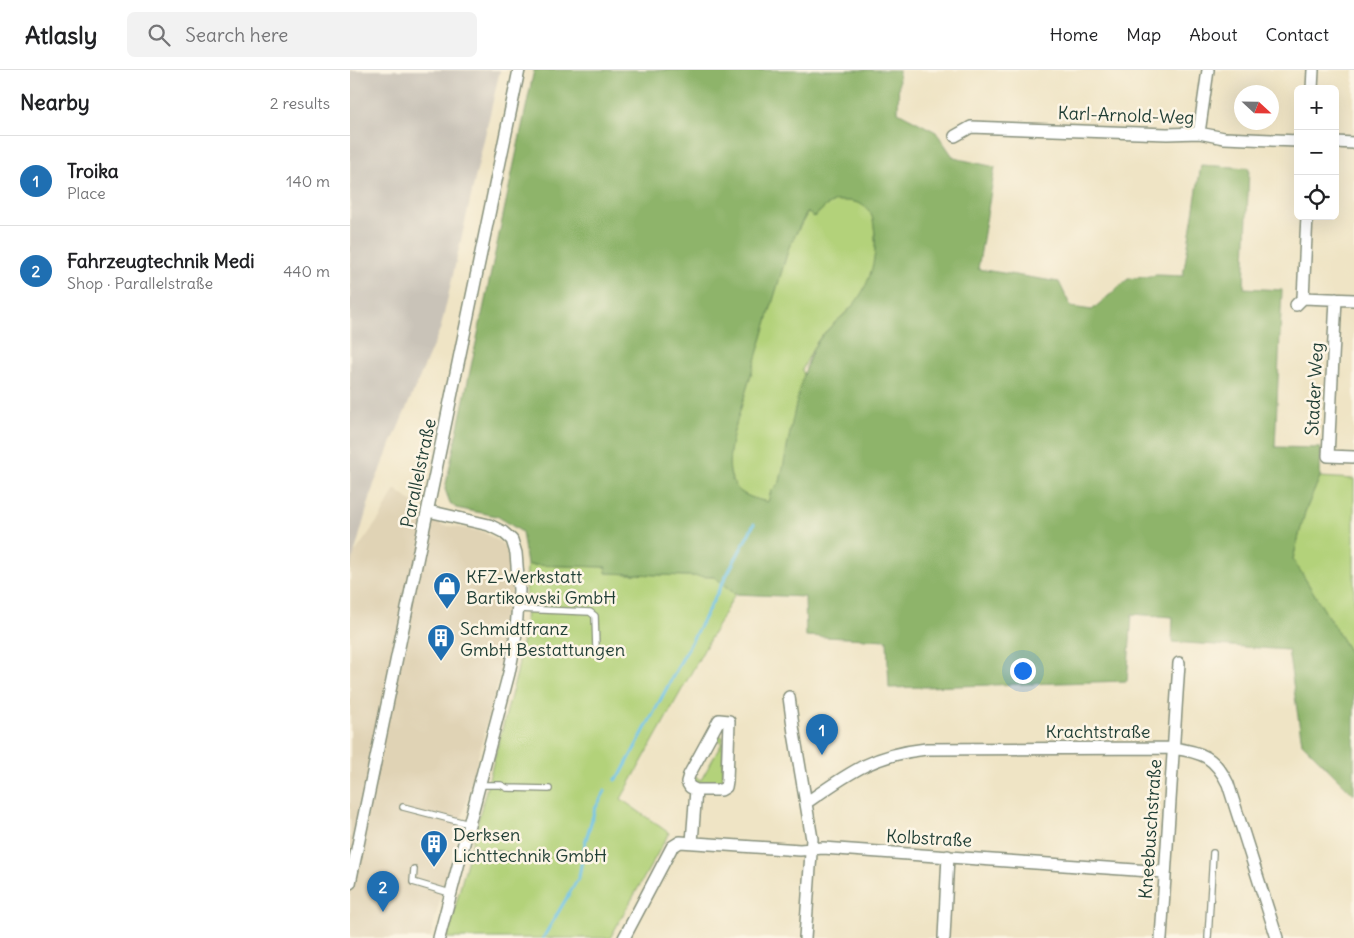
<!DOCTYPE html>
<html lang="en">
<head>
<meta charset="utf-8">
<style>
  body { margin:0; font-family:Delius,sans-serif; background:#f2f2f2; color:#202124 }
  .controls { position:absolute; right:15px; top:15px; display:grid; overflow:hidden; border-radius:8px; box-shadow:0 5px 20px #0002 }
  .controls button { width:45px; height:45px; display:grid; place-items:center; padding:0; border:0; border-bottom:1px solid #e0e0e0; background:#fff; color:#202124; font:25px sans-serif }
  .compass { position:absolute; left:884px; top:15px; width:45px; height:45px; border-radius:50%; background:#fff; box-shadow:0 5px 20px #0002; rotate:112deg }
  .you { position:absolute; left:672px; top:600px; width:18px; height:18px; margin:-12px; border:4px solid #fff; border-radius:50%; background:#1a73e8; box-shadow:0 0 0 8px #1a73e833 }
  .badge { display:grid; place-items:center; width:32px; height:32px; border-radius:50%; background:#1f6fb2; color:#fff; font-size:16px; font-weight:700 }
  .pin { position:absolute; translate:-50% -41px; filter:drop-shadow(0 1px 2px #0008) }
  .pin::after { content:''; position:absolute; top:26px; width:18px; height:15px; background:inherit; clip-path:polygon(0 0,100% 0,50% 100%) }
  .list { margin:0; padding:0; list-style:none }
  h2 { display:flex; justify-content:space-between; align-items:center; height:65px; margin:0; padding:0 20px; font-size:21px }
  h2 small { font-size:16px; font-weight:400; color:#757577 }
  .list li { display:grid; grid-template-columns:32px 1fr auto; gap:15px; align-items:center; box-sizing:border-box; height:90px; padding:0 20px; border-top:1px solid #e0e0e0 }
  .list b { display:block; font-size:19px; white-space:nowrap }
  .list p { margin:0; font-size:16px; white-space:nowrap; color:#757577 }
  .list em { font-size:16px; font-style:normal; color:#757577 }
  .icon { flex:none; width:28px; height:28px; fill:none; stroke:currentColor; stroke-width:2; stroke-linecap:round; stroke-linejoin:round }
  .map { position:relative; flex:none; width:1004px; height:868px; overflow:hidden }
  header { display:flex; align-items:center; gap:30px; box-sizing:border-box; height:70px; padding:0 25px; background:#fff; border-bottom:1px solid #e0e0e0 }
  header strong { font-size:24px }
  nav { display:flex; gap:28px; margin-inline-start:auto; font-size:18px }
  .search { width:350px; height:45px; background:#f2f2f2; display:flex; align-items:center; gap:12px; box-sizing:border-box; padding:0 18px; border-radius:8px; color:#757577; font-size:19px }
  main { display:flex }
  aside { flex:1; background:#fff }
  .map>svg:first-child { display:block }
  .built { fill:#e0d3b5 }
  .industrial { fill:#c9c3b8 }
  .green { fill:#b3d27a; stroke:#698857 }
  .forest { fill:#8eb46a; stroke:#56784f; fill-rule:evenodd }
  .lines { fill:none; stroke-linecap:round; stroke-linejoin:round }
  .stream { stroke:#6dc3e9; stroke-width:3 }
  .service-casing { stroke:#87907c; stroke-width:8 }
  .minor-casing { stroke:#87907c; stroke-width:14 }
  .service { stroke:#fff; stroke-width:5.5 }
  .minor { stroke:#fff; stroke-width:11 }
  .labels { text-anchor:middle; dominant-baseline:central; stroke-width:5; stroke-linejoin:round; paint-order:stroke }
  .street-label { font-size:18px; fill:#1f3d34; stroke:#fcf5e5 }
  .poi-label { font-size:18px; fill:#1f3d34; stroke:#fcf5e5; text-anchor:start }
</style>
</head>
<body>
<header>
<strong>Atlasly</strong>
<div class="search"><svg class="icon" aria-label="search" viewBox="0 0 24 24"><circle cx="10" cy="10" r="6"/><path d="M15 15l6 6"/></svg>Search here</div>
<nav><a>Home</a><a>Map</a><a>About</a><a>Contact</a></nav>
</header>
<main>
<aside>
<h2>Nearby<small>2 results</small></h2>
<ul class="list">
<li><span class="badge">1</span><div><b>Troika</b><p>Place</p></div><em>140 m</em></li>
<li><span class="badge">2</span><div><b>Fahrzeugtechnik Medi</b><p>Shop · Parallelstraße</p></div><em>440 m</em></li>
</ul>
</aside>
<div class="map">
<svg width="1004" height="868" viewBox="0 0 1004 868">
  <rect width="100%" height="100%" fill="#fcf5e5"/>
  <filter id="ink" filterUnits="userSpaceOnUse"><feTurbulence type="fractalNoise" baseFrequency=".02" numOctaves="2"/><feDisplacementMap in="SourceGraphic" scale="10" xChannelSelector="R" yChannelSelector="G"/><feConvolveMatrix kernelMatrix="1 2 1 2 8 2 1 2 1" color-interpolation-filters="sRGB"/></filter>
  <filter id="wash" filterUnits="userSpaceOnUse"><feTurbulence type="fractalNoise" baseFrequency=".0096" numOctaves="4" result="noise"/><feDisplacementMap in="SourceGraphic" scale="20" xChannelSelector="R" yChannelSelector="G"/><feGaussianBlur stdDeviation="1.12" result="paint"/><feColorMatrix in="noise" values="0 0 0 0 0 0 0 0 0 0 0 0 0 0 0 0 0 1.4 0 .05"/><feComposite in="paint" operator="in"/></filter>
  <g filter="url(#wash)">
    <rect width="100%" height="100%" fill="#efe4c5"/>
    <!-- built -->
    <path class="built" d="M45,419L93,456H100L133,462L150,472L156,478L161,497L162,513L160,546L153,593L80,868H0V499L4,484L31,446Z"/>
    <!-- industrial -->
    <path class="industrial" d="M0,0H150L91,257L24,414L0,499Z"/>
    <!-- green -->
    <path class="green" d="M486,131C502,130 519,132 523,150C528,177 525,210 507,231C496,244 482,254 471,266C463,276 458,289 452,300L455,307L430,412L421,421L418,432C409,430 399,428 391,422C373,407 380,380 384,361L439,177L458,142L464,147L476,136Z
      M970,407L1004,409V589L943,489L955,442Z
      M177,495L256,497L257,503L364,507L385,524L271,729L319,763L260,868H97L167,603L175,557Z
      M369,665L373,667V710L371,715H347L344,710V707L351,710L372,673L365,669Z"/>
    <!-- forest -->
    <path class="forest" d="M184,0H549L548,42L586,62L604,88L645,97L628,199L709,212L721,237L742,240L778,209L807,205L833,206L851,95L899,98L894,218L932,220L925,377L971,378L970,407L955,442L943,489L1004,589V725L952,673L938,580L822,572L823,547L782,544L777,611L539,618L537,570L456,566L455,527L385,524L364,507L256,503V497L177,495L172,462L147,446L106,438L100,433L95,419ZM486,131C501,130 519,132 523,150C530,183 521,218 497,242C484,254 469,265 462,282C446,320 439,371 430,412L421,421L418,432C409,430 398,427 391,422C373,407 380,380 384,361L439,177L457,142L464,147L476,136Z"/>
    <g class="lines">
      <!-- stream -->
      <path class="stream" d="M265,710L271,704L404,454
        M193,868L229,807L235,773L245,739L255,721"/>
    </g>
  </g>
  <g filter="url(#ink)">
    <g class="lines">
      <defs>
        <path id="service" d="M168,539L240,542L245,546L246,579
          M129,715H151L157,718L199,719
          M53,737L119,754
          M111,783L172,785
          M64,799L63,812L100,823
          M858,868L863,783"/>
        <path id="minor" d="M962,19L963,0
          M849,63L858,0
          M605,66L621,57L817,64L849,63L874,68L948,71
          M985,72L1004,73
          M953,228L1004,230
          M986,229L978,386L1004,387
          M946,235L953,228L957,146
          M78,441L139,455L153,462L162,470L166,483L169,520L165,573L159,603L89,868
          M439,627L444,663L462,769L455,868
          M456,733C499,703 522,685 576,679L823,678C852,682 865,687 878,714L927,868
          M342,772L346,720H371L376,717L377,711L379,651L369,650L339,705L337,712L340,717L346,720
          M0,813L169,0
          M274,868L322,777L330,772L450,780L473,778L814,802
          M594,868L598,786
          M811,868L829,593"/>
      </defs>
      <!-- service casing -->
      <use href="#service" class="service-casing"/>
      <!-- minor casing -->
      <use href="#minor" class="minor-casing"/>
      <!-- service -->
      <use href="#service" class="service"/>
      <!-- minor -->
      <use href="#minor" class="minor"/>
    </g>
  </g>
  <!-- icons -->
  <defs>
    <symbol id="shop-pin" viewBox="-11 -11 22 30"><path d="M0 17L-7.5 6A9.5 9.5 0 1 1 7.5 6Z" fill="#1f6fb2" stroke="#fcf5e5"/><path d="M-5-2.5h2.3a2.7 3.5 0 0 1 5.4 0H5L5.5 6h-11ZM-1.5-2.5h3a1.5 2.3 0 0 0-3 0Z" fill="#fff"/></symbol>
    <symbol id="building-pin" viewBox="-11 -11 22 30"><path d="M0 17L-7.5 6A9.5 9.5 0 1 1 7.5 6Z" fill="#1f6fb2" stroke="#fcf5e5"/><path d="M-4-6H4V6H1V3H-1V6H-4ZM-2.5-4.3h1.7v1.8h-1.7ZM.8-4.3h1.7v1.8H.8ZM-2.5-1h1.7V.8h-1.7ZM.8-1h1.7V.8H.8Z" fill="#fff"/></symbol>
  </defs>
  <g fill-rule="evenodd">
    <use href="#shop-pin" x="81" y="500" width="32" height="43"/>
    <use href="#building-pin" x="75" y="552" width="32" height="43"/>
    <use href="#building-pin" x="68" y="758" width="32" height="43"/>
  </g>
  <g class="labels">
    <!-- street labels -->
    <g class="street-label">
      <text transform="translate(776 45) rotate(2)">Karl-Arnold-Weg</text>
      <text transform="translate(964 319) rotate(-87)">Stader Weg</text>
      <text transform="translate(68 403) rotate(-78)">Parallelstraße</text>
      <text x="748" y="661">Krachtstraße</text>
      <text transform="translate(800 759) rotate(-86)">Kneebuschstraße</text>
      <text transform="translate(579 768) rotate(3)">Kolbstraße</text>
    </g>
    <!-- poi labels -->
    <g class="poi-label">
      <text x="116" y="506">KFZ-Werkstatt<tspan x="116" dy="21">Bartikowski GmbH</tspan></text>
      <text x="110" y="558">Schmidtfranz<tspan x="110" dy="21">GmbH Bestattungen</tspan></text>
      <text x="103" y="764">Derksen<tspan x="103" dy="21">Lichttechnik GmbH</tspan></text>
    </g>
  </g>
</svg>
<div class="controls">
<button>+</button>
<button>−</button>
<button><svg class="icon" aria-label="locate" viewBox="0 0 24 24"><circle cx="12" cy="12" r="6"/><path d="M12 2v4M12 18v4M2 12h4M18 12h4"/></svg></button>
</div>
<svg class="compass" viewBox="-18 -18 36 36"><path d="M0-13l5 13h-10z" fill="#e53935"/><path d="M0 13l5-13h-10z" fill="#757577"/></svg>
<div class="you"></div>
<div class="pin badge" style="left:472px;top:685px">1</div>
<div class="pin badge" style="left:33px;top:842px">2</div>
</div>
</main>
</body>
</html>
